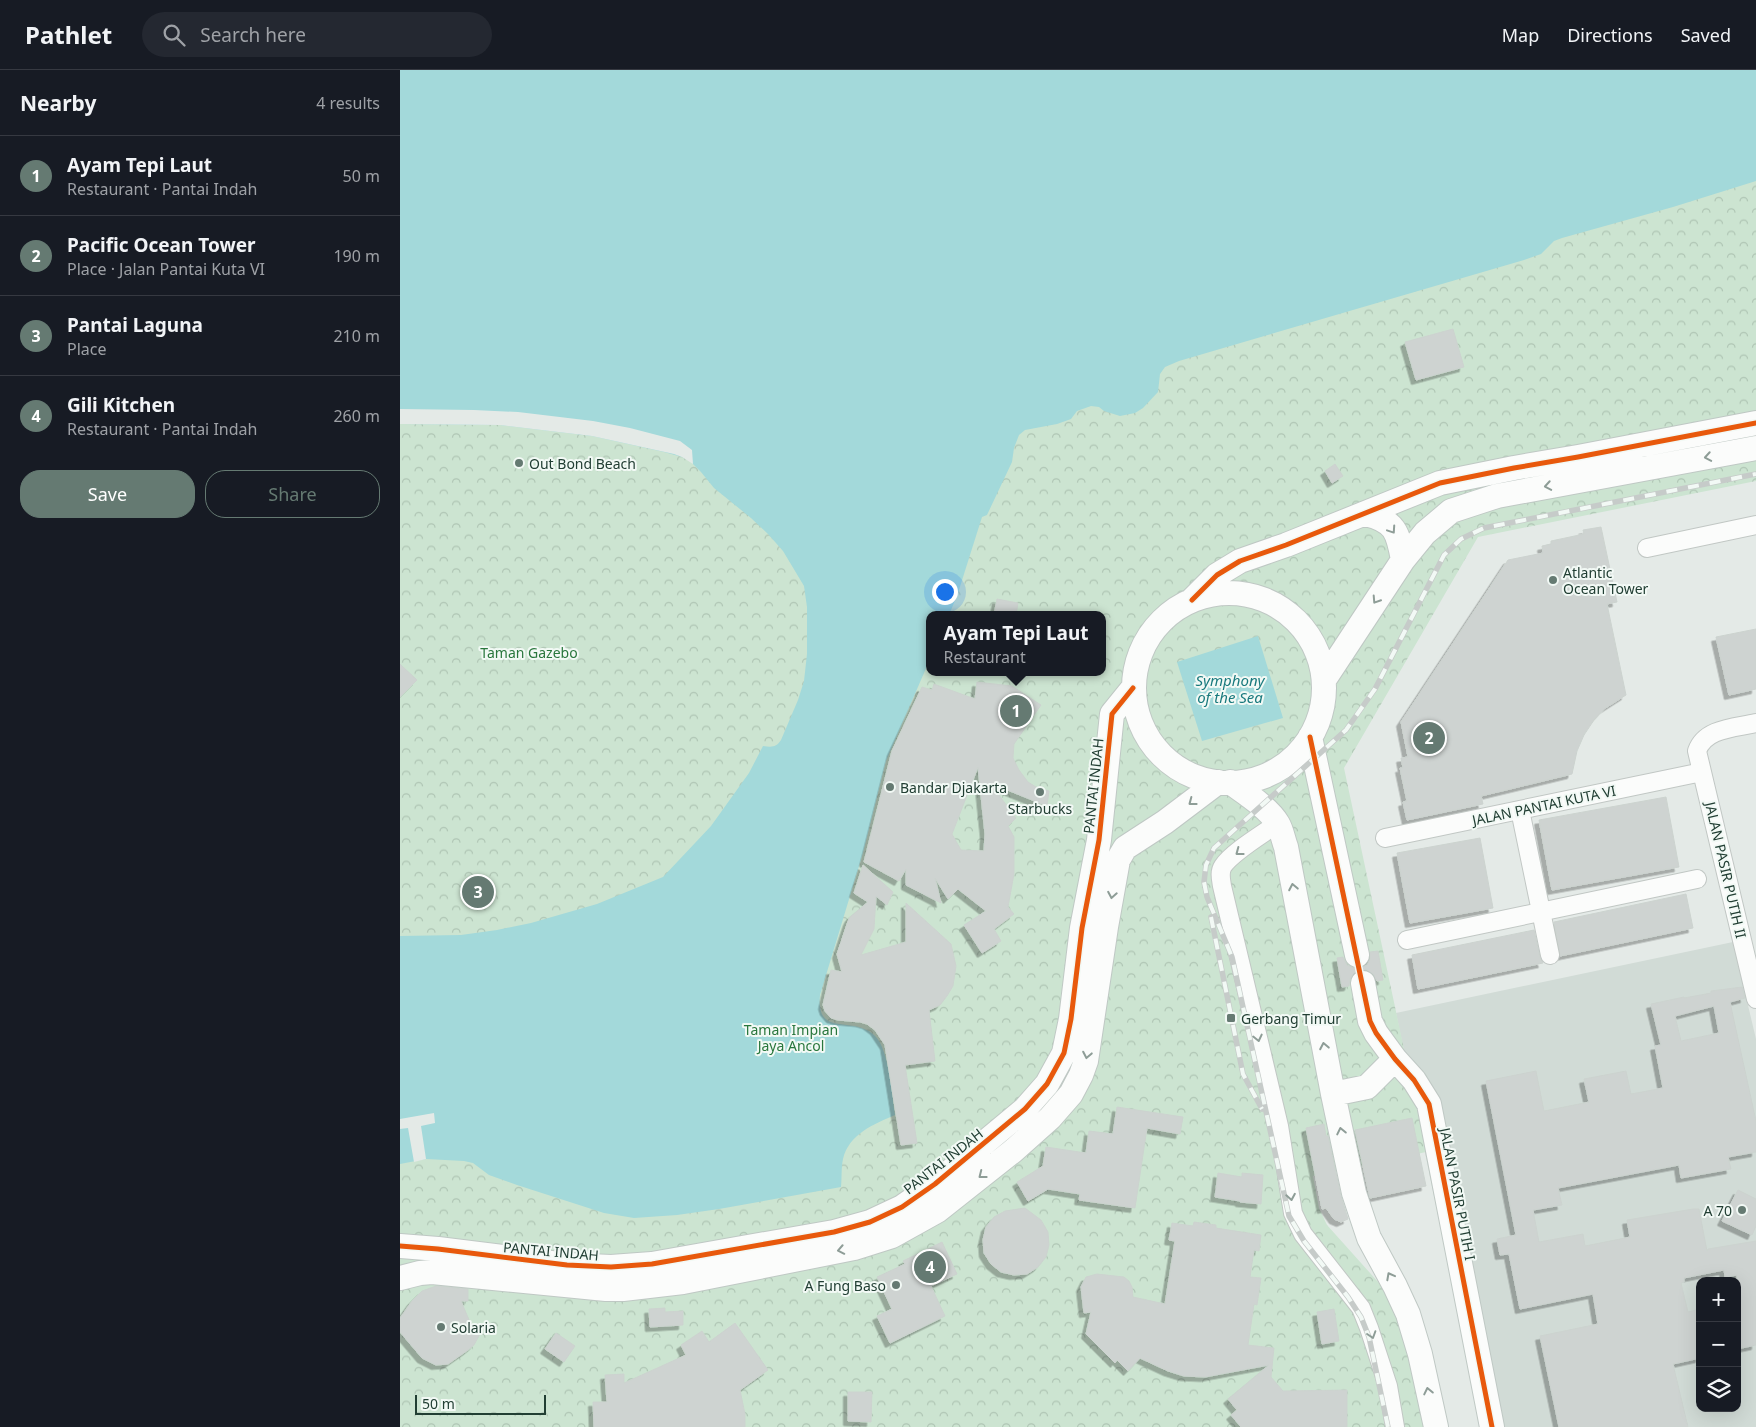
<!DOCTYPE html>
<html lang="en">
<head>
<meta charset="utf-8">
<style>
  body { margin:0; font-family:"Noto Sans",sans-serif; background:#242831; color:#f1f3f6 }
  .controls { position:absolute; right:15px; bottom:15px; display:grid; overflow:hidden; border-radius:10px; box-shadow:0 5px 20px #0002 }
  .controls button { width:45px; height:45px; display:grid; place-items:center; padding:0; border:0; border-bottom:1px solid #363941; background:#171b24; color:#f1f3f6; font:25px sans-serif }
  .scale { position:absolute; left:15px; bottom:12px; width:131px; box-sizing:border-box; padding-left:5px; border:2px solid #213e33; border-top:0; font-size:14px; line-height:18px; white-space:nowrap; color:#213e33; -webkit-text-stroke:4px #f2f9f5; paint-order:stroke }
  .you { position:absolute; left:544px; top:521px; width:18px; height:18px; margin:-12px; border:4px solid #fff; border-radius:50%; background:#1a73e8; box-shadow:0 0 0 8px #1a73e833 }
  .badge { display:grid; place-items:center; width:32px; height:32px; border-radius:50%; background:#657a72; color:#fff; font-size:16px; font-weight:700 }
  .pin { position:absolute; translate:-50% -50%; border:2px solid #fff; box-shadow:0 1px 5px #0006 }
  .popup { position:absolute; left:526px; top:541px; width:180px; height:65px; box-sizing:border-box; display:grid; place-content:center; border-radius:10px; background:#171b24; filter:drop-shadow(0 1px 4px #0005); font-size:16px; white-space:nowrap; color:#9ea1a6 }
  .popup b { font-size:19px; color:#f1f3f6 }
  .popup::after { content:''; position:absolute; left:50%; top:100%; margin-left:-10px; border:10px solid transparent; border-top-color:#171b24 }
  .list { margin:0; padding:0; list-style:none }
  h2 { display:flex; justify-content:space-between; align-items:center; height:65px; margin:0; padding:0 20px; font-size:21px }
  h2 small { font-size:16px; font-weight:400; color:#9ea1a6 }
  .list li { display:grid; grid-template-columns:32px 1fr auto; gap:15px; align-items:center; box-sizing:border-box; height:80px; padding:0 20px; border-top:1px solid #363941 }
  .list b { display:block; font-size:19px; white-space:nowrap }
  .list p { margin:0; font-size:16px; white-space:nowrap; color:#9ea1a6 }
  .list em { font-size:16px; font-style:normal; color:#9ea1a6 }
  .actions { display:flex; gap:10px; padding:15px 20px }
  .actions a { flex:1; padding:11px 0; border:1px solid #657a72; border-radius:20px; text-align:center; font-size:18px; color:#657a72 }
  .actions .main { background:#657a72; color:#fff }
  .icon { flex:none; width:28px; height:28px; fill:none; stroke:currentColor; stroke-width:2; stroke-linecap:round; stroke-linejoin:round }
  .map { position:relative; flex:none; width:1356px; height:1357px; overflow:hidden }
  header { display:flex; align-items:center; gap:30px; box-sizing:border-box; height:70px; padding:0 25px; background:#171b24; border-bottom:1px solid #363941 }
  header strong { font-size:24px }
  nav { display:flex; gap:28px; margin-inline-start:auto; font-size:18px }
  .search { width:350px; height:45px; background:#242831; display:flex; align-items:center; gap:12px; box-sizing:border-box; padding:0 18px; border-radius:28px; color:#9ea1a6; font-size:19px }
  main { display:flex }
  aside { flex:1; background:#171b24 }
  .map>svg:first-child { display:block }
  .built { fill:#d1dbd6; fill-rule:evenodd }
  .forest { fill:url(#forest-crowns); fill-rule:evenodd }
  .water { fill:#a3d9da }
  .pier { fill:#e4eae7 }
  .building { fill:#ced3d1; stroke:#ccd3cf; fill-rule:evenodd; filter:url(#shadow) }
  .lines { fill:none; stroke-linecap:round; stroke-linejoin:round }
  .street-casing { stroke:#c1c7c4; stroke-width:20 }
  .secondary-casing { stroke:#bfc8c4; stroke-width:26 }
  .street { stroke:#fbfcfb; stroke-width:18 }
  .secondary { stroke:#fbfcfb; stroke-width:24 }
  .rail-casing { stroke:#c6cbc9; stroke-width:5.5 }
  .rail { stroke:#f2f9f5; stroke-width:4; stroke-dasharray:11; stroke-linecap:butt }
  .cycleway-casing { stroke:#f2f9f5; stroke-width:8 }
  .cycleway { stroke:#e8590c; stroke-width:5 }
  .oneway { stroke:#8e9d97 }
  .poi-dot { fill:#657a72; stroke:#f2f9f5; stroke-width:2 }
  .labels { text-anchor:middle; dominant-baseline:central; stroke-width:4; stroke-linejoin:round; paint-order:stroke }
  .poi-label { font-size:14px; fill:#213e33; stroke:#f2f9f5; text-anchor:start }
  .park-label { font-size:14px; fill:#29773d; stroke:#f2f9f5 }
  .street-label { font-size:14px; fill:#213e33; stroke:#f2f9f5 }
  .water-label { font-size:15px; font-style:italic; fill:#18797d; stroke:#f2f9f5 }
</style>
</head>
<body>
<header>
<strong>Pathlet</strong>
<div class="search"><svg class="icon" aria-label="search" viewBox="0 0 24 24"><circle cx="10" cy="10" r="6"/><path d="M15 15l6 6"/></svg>Search here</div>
<nav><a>Map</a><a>Directions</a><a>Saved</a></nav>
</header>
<main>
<aside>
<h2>Nearby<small>4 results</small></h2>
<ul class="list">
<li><span class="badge">1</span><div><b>Ayam Tepi Laut</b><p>Restaurant · Pantai Indah</p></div><em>50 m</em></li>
<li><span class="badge">2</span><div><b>Pacific Ocean Tower</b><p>Place · Jalan Pantai Kuta VI</p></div><em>190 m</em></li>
<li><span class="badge">3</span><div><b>Pantai Laguna</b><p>Place</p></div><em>210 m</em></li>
<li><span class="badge">4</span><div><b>Gili Kitchen</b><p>Restaurant · Pantai Indah</p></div><em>260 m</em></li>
</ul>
<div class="actions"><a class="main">Save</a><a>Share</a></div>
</aside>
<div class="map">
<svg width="1356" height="1357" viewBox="0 0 1356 1357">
  <defs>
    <pattern id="forest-crowns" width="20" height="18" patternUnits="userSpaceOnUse" patternTransform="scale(1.25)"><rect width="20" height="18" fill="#cce4d1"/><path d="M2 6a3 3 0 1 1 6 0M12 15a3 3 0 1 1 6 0" fill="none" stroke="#afc5b4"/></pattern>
    <filter id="shadow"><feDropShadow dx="-4.5" dy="4.5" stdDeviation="0" flood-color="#0004"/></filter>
  </defs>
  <rect width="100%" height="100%" fill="#e4eae7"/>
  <!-- built -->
  <path class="built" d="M1333,872L1356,969V1357H1082L996,943ZM1300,1211H1337V1338H1300Z"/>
  <!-- forest -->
  <path class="forest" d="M0,0H1356V411L1078,467L944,698L1026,1082L913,1106L919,1138L927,1155L979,1213L1001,1251L1027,1357H0ZM530,545H702V602H530Z"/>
  <!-- water -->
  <path class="water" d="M0,0H1356V111L1273,137L1162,168L1154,171L1141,184L1124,190L779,291L765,297L760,304L758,322L743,338L735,343L720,346L704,341L699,337L691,336L677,341L671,349L657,354L625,360L619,365L614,378L612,392L587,445L582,447L558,523L549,545H530V589L486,691L463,783L420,925C416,970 454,943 476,967C489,981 492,1026 495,1045C474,1054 449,1064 443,1089C441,1098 442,1108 441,1117L319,1139L277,1145L234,1148L204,1143L117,1115L89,1105L73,1093L64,1091L26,1089L0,1094V866L61,865L97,860L131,853L197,834L263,807L311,756L349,703L363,676C371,677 376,678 381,670L398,630L404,611L407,584V537L404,516L383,481L368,464L351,448L314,418L301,402L290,391L282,387L264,382L192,366L100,355L0,354Z
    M858,566L883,648L802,671L777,592Z"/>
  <!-- pier -->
  <path class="pier" d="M0,339L74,340L118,342L193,351L230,358L280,371L292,380L293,394L282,387L274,384L192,366L100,355L0,354Z
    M34,1043L35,1053L21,1056L26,1089L14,1092L8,1058L0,1059V1049Z"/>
  <!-- building -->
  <path class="building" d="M1053,259L1064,297L1016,310L1005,272Z
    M935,394L943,406L932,413L925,401Z
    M1201,457L1217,532L1207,534L1226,625L1204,639L1194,650L1184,665L1177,681L1172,704L1081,726L1083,734L1007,750L1003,732L1007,731L1000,698H1003L1001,688L1008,687L1001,652L1108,490L1143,483L1142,476L1151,474V471L1184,464L1183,460Z
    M597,529L618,533L616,545H594Z
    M1356,559V619L1329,625L1316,567Z
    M0,594L17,610L0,627Z
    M577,612L612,616L641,635L614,674L613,688L619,700L628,712L636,717L649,721L647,736L590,713L616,748L608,756L614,767V804L608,837L614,844L594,859L601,871L582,883L564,855L586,841L558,819L548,829L535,808L541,833L506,815V799L499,811L464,792L492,681L522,617L532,620L534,614L575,629ZM578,697L585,764L584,781L561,780L552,764Z
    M1266,727L1279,797L1152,820L1139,750Z
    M1080,768L1093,838L1010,853L997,783Z
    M463,795L493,822L487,835L476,826L474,859L461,885L506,872V833L551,874L556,896L553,916L547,926L540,935L529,940L535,991L505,995L517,1073L501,1075L485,975L475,960L467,954L460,952L438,950L431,948L425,941L423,935L431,900L442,902L437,884L448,851L450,847L468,832L454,823Z
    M1286,824L1293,858L1160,886L1154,852Z
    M1134,860L1140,887L1143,893L1018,919L1012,885Z
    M978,881L983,910L977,911L973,904L967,900L961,899L954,903L950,909L949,916L942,917L937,888L943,887L947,895L953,898H959L967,895L970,889V882Z
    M1342,917L1345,928L1330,932L1356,1051V1082L1328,1087L1331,1099L1281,1108L1279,1095L1158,1118L1162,1135L1133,1140L1139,1172L1183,1164L1185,1176L1230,1167L1227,1150L1293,1139H1299L1307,1181L1308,1179L1356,1171V1275L1337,1279V1205L1325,1207L1324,1200L1284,1208V1212L1281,1213L1288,1242L1300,1239V1288L1273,1294L1288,1357H1159L1140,1266L1198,1254L1193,1224L1120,1239L1109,1184L1100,1185L1097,1169L1116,1165L1086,1011L1136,1001L1144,1041L1189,1032L1184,1009L1226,1001L1231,1024L1263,1018L1255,976L1261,975L1251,934L1284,927V928L1311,923V921ZM1314,936L1319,963L1281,971L1275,946Z
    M717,1037L783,1047L780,1064L747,1058L735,1138L679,1130L680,1124L648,1119L628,1131L617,1112L643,1096L646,1077L686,1083L689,1061L713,1064Z
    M1012,1048L1026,1116L970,1128L955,1060Z
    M924,1054L926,1066H928L941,1126L948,1149L941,1152L934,1149L926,1138L922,1139L906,1058Z
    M818,1103L842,1107V1103L863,1105L861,1134L840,1132V1131L815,1127Z
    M1338,1120L1356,1129V1156L1352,1165L1322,1151Z
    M625,1138L641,1150L648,1162L649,1175L646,1187L638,1197L627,1204L614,1205L601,1202L591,1194L584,1183L583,1170L586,1157L594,1147L605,1141Z
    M794,1152L816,1155V1158L861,1165L859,1181L854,1180L850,1207L861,1208L857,1235L854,1234L848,1275L874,1278L871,1307L883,1321L947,1320V1357H841L831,1345L837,1340L828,1329L869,1295L805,1307L784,1306L768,1301L740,1288L728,1301L717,1290L715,1293L686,1264L691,1242L684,1243L681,1217L686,1207L697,1204L724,1207L729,1211L732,1217L733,1227L765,1234L775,1171L769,1170L772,1153L793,1156Z
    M542,1172L557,1204L531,1216L545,1246L490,1273L477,1246L492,1239L477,1207L505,1194L503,1191Z
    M36,1216L68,1219V1231H61L70,1252L71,1263L81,1262L74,1275L68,1280L48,1294L36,1295L22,1288L0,1262V1248L12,1231L22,1221Z
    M265,1238V1242L283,1241V1255L250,1257L249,1239Z
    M934,1239L939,1271L922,1274L917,1242Z
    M335,1253L368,1300L340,1320L345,1344V1357H194L193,1332H207L205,1305L224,1304V1313L286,1285L281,1275L302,1261L309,1272Z
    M156,1263L175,1276L164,1292L145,1279Z
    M448,1322H472L471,1352L448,1351Z"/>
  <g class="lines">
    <defs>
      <path id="street" d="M1247,478L1356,455
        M1356,653C1335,658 1305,658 1297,681L1356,929
        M1120,740L1150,885
        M878,753C863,764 832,782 823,796C819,802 821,809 822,816L879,1056L893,1143L903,1164L961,1238L969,1258L988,1316L995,1357
        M985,768L1302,702
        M1007,870L1297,809"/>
      <path id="secondary" d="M966,444C995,451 998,462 1003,490
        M734 618a95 95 0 1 1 190 0a95 95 0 1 1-190 0Z
        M792,530L817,505L840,491L886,475L1040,413L1114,398L1178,387L1356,353
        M924,610L1003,490L1025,463L1051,441L1097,426L1356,378
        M910,667L957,885
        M830,712C845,723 869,738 878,754C882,761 883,769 886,777L933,1024L954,1123L969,1168L995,1216L1008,1244L1020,1284L1036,1357
        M963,913L970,951L976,963L995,989L1014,1010L1029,1034L1092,1357
        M933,1024L967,1017L995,989
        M0,1176L38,1179L167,1195L211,1197L252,1194L434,1162L470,1152L502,1137L535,1114L625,1039L647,1014L664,983L671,949L682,858L699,770L712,644L733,618
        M0,1208L20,1203L32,1202L206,1219H223L283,1212L454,1178L492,1166L537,1141L613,1081L650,1048L671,1024L681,1005L686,991L706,857L718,790L725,778L765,752L818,712"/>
    </defs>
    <!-- street casing -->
    <use href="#street" class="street-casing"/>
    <!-- secondary casing -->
    <use href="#secondary" class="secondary-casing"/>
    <!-- street -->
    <use href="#street" class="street"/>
    <!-- secondary -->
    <use href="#secondary" class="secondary"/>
    <defs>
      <path id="rail" d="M811,847L843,1004L862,1039
        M988,1357L969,1267L961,1247L948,1227L904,1171L889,1146L832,887L807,827L804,812L806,795L814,778L946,660L975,619L1044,485L1061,469L1084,458L1356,404"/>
    </defs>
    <!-- rail casing -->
    <use href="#rail" class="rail-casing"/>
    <!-- rail -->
    <use href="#rail" class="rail"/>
    <defs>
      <path id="cycleway" d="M792,530L817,505L840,491L886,475L1040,413L1114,398L1178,387L1356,353
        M910,667L970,951L976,963L995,989L1014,1010L1029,1034L1092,1357
        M0,1176L38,1179L167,1195L211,1197L252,1194L434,1162L470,1152L502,1137L535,1114L625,1039L647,1014L664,983L671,949L682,858L699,770L712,644L733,618"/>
    </defs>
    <!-- cycleway casing -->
    <use href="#cycleway" class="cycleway-casing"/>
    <!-- cycleway -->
    <use href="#cycleway" class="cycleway"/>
  </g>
  <!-- one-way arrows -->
  <defs><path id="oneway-chevron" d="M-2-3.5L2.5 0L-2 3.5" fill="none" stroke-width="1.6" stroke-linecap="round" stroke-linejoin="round" transform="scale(1.25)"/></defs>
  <g class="oneway">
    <use href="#oneway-chevron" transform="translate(1308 387) rotate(170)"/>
    <use href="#oneway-chevron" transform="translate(1148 416) rotate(170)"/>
    <use href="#oneway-chevron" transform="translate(992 460) rotate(56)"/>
    <use href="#oneway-chevron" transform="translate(976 530) rotate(123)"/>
    <use href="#oneway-chevron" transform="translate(792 732) rotate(143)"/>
    <use href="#oneway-chevron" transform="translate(839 782) rotate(143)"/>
    <use href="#oneway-chevron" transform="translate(893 817) rotate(-101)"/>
    <use href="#oneway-chevron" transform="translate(712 825) rotate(100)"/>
    <use href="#oneway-chevron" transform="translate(858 968) rotate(77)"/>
    <use href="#oneway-chevron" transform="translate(924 976) rotate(-101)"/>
    <use href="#oneway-chevron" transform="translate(687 985) rotate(101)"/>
    <use href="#oneway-chevron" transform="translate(941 1061) rotate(-102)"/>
    <use href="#oneway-chevron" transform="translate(582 1105) rotate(142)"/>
    <use href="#oneway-chevron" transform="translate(891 1127) rotate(80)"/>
    <use href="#oneway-chevron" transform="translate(441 1180) rotate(169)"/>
    <use href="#oneway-chevron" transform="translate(990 1206) rotate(-118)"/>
    <use href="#oneway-chevron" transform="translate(972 1265) rotate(72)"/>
    <use href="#oneway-chevron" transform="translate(1028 1321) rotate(-102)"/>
  </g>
  <!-- markers -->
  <g class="poi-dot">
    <circle cx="119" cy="393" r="5"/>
    <circle cx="1153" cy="510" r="5"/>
    <circle cx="490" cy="717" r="5"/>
    <circle cx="640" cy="722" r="5"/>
    <rect x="826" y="943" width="10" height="10" rx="2.5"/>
    <circle cx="1342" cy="1140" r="5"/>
    <circle cx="496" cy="1215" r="5"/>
    <circle cx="41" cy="1257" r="5"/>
  </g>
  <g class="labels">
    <!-- poi labels -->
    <g class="poi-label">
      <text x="129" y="393">Out Bond Beach</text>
      <text x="1163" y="502">Atlantic<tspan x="1163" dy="16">Ocean Tower</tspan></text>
      <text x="500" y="717">Bandar Djakarta</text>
      <text x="640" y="738" text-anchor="middle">Starbucks</text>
      <text x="841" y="948">Gerbang Timur</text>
      <text x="1332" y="1140" text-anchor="end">A 70</text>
      <text x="486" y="1215" text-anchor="end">A Fung Baso</text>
      <text x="51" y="1257">Solaria</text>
    </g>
    <!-- park labels -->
    <g class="park-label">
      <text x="129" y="582">Taman Gazebo</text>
      <text x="391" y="959">Taman Impian<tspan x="391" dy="16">Jaya Ancol</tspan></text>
    </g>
    <!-- street labels -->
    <g class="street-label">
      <text transform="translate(693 716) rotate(-84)">PANTAI INDAH</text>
      <text transform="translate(1144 735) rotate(-12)">JALAN PANTAI KUTA VI</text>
      <text transform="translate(1326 800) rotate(77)">JALAN PASIR PUTIH II</text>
      <text transform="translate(543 1091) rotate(-38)">PANTAI INDAH</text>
      <text transform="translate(1058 1124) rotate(79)">JALAN PASIR PUTIH I</text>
      <text transform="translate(151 1181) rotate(5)">PANTAI INDAH</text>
    </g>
    <!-- water labels -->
    <g class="water-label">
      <text x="830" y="610">Symphony<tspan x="830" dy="17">of the Sea</tspan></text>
    </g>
  </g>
</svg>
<div class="controls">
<button>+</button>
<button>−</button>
<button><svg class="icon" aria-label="layers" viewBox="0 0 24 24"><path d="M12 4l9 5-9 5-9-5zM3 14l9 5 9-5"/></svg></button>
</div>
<div class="scale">50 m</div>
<div class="you"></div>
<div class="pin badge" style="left:616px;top:641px">1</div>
<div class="popup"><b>Ayam Tepi Laut</b>Restaurant</div>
<div class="pin badge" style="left:1029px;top:668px">2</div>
<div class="pin badge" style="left:78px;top:822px">3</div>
<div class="pin badge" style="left:530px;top:1197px">4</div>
</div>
</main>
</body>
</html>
